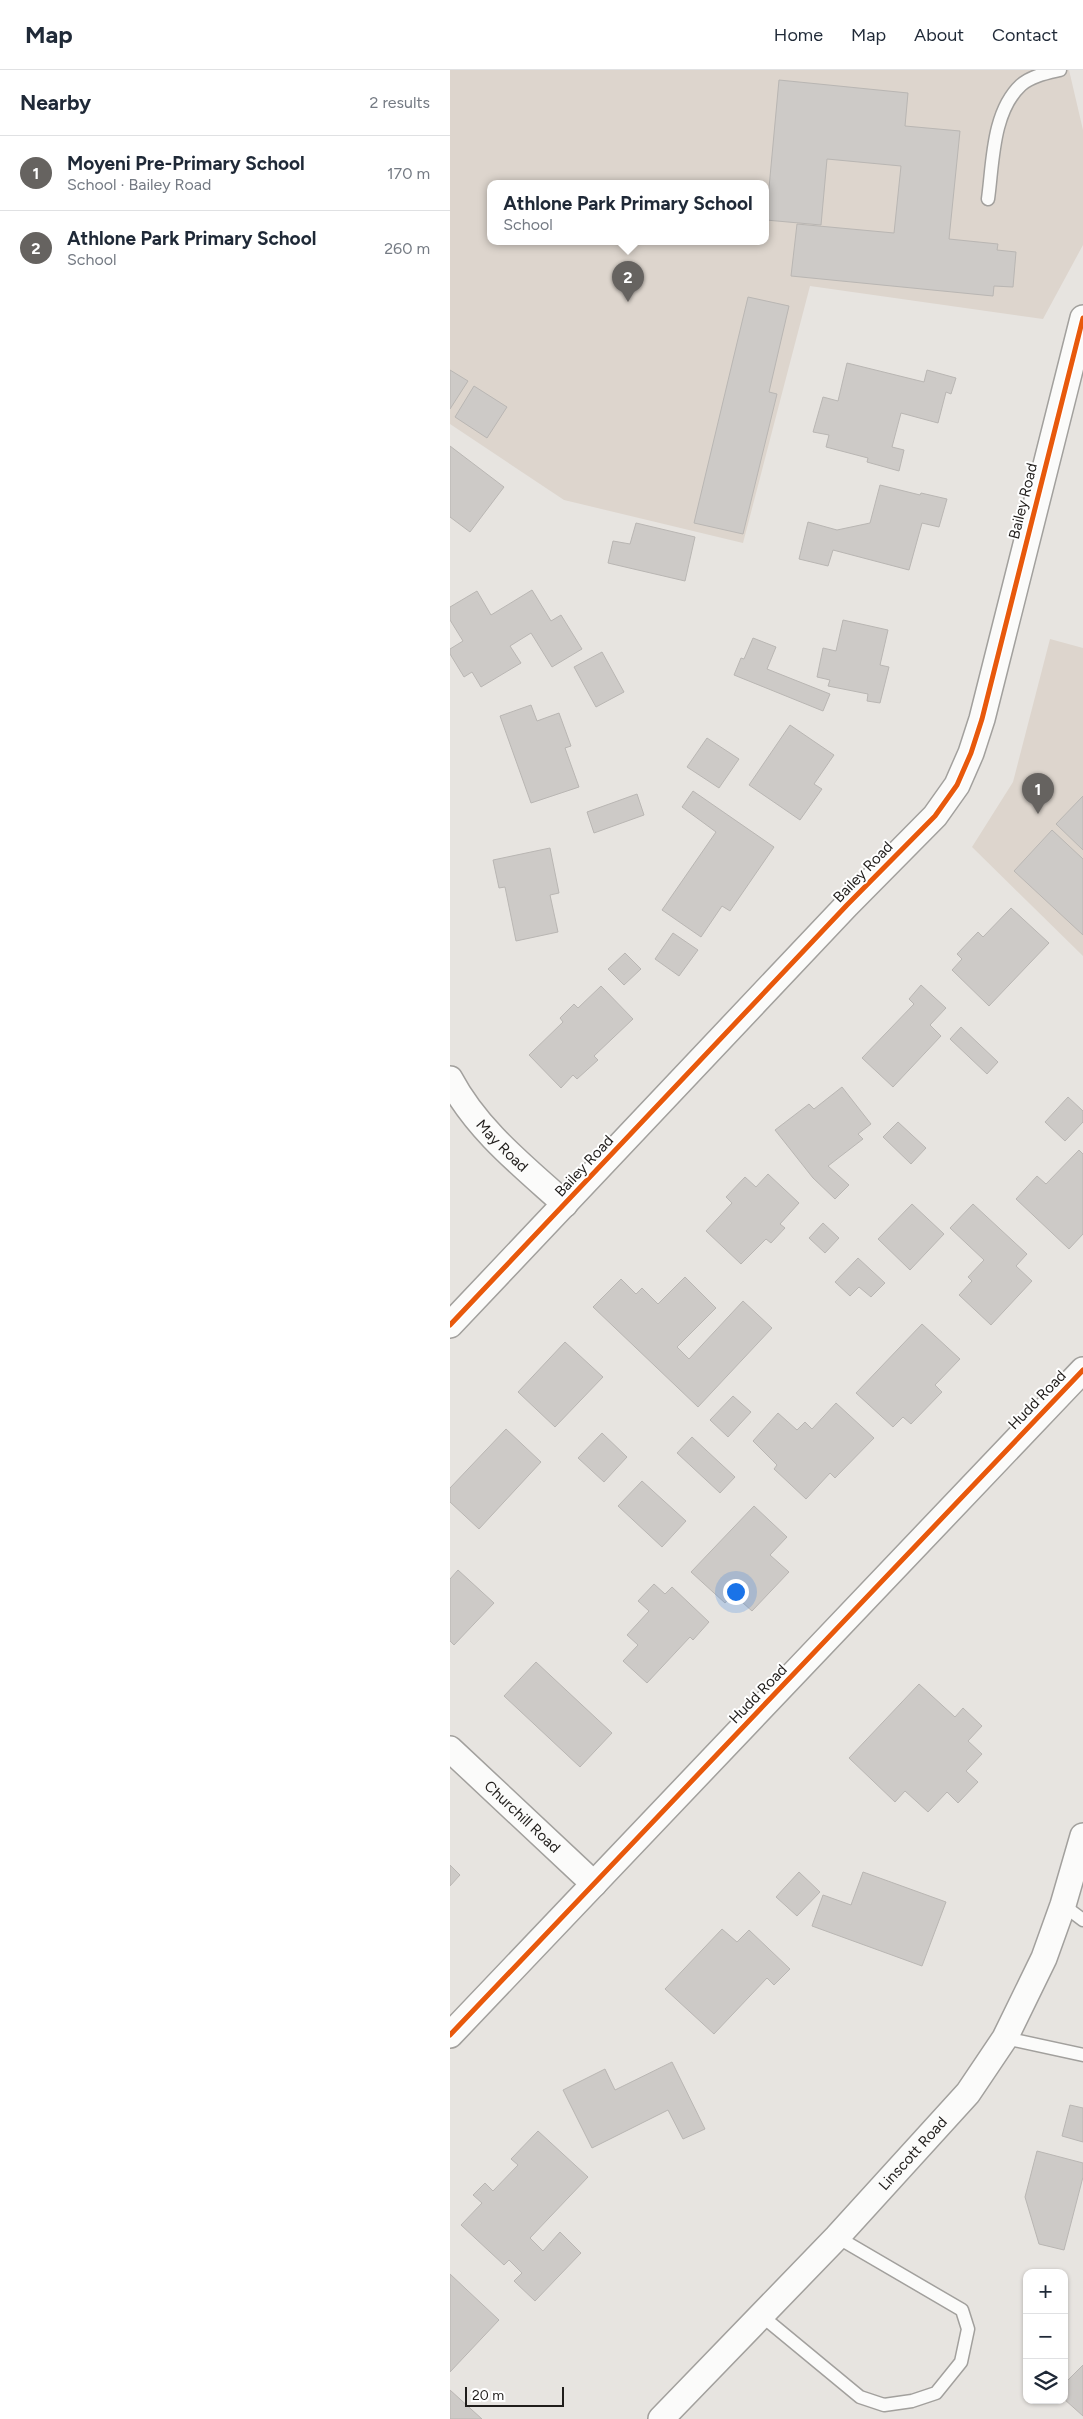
<!DOCTYPE html>
<html lang="en">
<head>
<meta charset="utf-8">
<style>
  body { margin:0; font-family:Figtree,sans-serif; background:#f6f6f7; color:#1f2937 }
  .controls { position:absolute; right:15px; bottom:15px; display:grid; overflow:hidden; border-radius:10px; box-shadow:0 1px 4px #0004 }
  .controls button { width:45px; height:45px; display:grid; place-items:center; padding:0; border:0; border-bottom:1px solid #e0e1e3; background:#fff; color:#1f2937; font:25px sans-serif }
  .scale { position:absolute; left:15px; bottom:12px; width:99px; box-sizing:border-box; padding-left:5px; border:2px solid #201d1b; border-top:0; font-size:14px; line-height:18px; white-space:nowrap; color:#201d1b; -webkit-text-stroke:4px #fff; paint-order:stroke }
  .you { position:absolute; left:285px; top:1521px; width:18px; height:18px; margin:-12px; border:4px solid #fff; border-radius:50%; background:#1a73e8; box-shadow:0 0 0 8px #1a73e833 }
  .badge { display:grid; place-items:center; width:32px; height:32px; border-radius:50%; background:#666360; color:#fff; font-size:16px; font-weight:700 }
  .pin { position:absolute; translate:-50% -41px; filter:drop-shadow(0 1px 2px #0008) }
  .pin::after { content:''; position:absolute; top:26px; width:18px; height:15px; background:inherit; clip-path:polygon(0 0,100% 0,50% 100%) }
  .popup { position:absolute; left:37px; top:110px; width:282px; height:65px; box-sizing:border-box; display:grid; place-content:center; border-radius:10px; background:#fff; filter:drop-shadow(0 1px 4px #0005); font-size:16px; white-space:nowrap; color:#747a83 }
  .popup b { font-size:19px; color:#1f2937 }
  .popup::after { content:''; position:absolute; left:50%; top:100%; margin-left:-10px; border:10px solid transparent; border-top-color:#fff }
  .list { margin:0; padding:0; list-style:none }
  h2 { display:flex; justify-content:space-between; align-items:center; height:65px; margin:0; padding:0 20px; font-size:21px }
  h2 small { font-size:16px; font-weight:400; color:#747a83 }
  .list li { display:grid; grid-template-columns:32px 1fr auto; gap:15px; align-items:center; box-sizing:border-box; height:75px; padding:0 20px; border-top:1px solid #e0e1e3 }
  .list b { display:block; font-size:19px; white-space:nowrap }
  .list p { margin:0; font-size:16px; white-space:nowrap; color:#747a83 }
  .list em { font-size:16px; font-style:normal; color:#747a83 }
  .icon { flex:none; width:28px; height:28px; fill:none; stroke:currentColor; stroke-width:2; stroke-linecap:round; stroke-linejoin:round }
  .map { position:relative; flex:none; width:633px; height:2349px; overflow:hidden }
  header { display:flex; align-items:center; gap:30px; box-sizing:border-box; height:70px; padding:0 25px; background:#fff; border-bottom:1px solid #e0e1e3 }
  header strong { font-size:24px }
  nav { display:flex; gap:28px; margin-inline-start:auto; font-size:18px }
  main { display:flex }
  aside { flex:1; background:#fff }
  .map>svg:first-child { display:block }
  .built { fill:#ddd5cd; fill-rule:evenodd }
  .building { fill:#cdcac7; stroke:#b9b6b3 }
  .lines { fill:none; stroke-linecap:round; stroke-linejoin:round }
  .lane-casing { stroke:#a2a09d; stroke-width:15 }
  .street-casing { stroke:#a2a09d; stroke-width:28 }
  .lane { stroke:#fbfbfa; stroke-width:12 }
  .street { stroke:#fbfbfa; stroke-width:25 }
  .cycleway-casing { stroke:#fff; stroke-width:8 }
  .cycleway { stroke:#e8590c; stroke-width:5 }
  .labels { text-anchor:middle; dominant-baseline:central; stroke-width:4; stroke-linejoin:round; paint-order:stroke }
  .street-label { font-size:15px; fill:#201d1b; stroke:#fff }
</style>
</head>
<body>
<header>
<strong>Map</strong>
<nav><a>Home</a><a>Map</a><a>About</a><a>Contact</a></nav>
</header>
<main>
<aside>
<h2>Nearby<small>2 results</small></h2>
<ul class="list">
<li><span class="badge">1</span><div><b>Moyeni Pre-Primary School</b><p>School · Bailey Road</p></div><em>170 m</em></li>
<li><span class="badge">2</span><div><b>Athlone Park Primary School</b><p>School</p></div><em>260 m</em></li>
</ul>
</aside>
<div class="map">
<svg width="633" height="2349" viewBox="0 0 633 2349">
  <rect width="100%" height="100%" fill="#e7e4e0"/>
  <!-- built -->
  <path class="built" d="M0,0H619L633,60V175L593,249L360,216L293,473L114,430L0,354ZM41,113H316V171H41Z
    M600,569L633,578V886L522,777L563,712Z"/>
  <!-- building -->
  <path class="building" d="M329,10L458,23L455,56L510,61L499,169L548,174L547,180L566,182L563,217L544,216L543,226L341,206L347,154L444,163L451,96L377,89L371,155L316,150Z
    M298,227L339,236L319,322L327,324L293,464L244,453Z
    M397,293L474,312L477,300L506,308L501,324L496,322L488,353L451,343L442,377L454,380L449,401L417,392L418,388L376,377L379,365L363,362L373,327L388,331Z
    M0,300L18,311L0,339Z
    M24,316L57,337L37,368L5,347Z
    M0,376L54,417L20,462L0,447Z
    M430,415L470,425L471,423L497,429L489,457L472,453L459,500L383,480L378,496L349,489L358,452L387,460L420,453Z
    M186,453L245,467L235,511L158,493L163,471L180,474Z
    M82,520L101,551L111,545L132,579L102,597L81,563L60,576L71,593L31,617L22,602L14,607L0,584V579L13,571L0,550V537L27,521L41,545Z
    M393,550L438,560L430,595L439,597L430,633L417,631L418,624L378,616L380,610L367,607L373,578L386,581Z
    M303,568L326,577L317,599L380,624L373,641L284,605L291,588L294,589Z
    M152,582L174,622L146,637L124,597Z
    M81,635L87,651L109,643L121,676L115,678L129,717L81,733L50,646Z
    M340,655L384,685L364,714L372,719L350,750L299,715Z
    M257,668L289,689L269,718L237,697Z
    M243,721L324,777L280,841L272,836L251,867L212,840L266,762L232,737Z
    M187,724L194,745L144,763L137,742Z
    M633,726V780L606,754Z
    M602,760L633,789V865L564,801Z
    M100,778L109,823L100,825L108,862L66,871L55,817L49,818L43,790Z
    M561,838L599,873L539,936L502,900L512,889L507,884L528,862L533,867Z
    M223,863L248,880L229,906L205,889Z
    M175,883L191,899L174,915L158,899Z
    M471,915L496,938L480,955L491,966L443,1017L412,988L464,934L459,929Z
    M151,916L183,949L144,986L148,990L127,1009L123,1005L111,1018L79,985L113,952L110,948L124,934L128,938Z
    M511,957L548,992L537,1004L500,969Z
    M392,1017L421,1054L408,1064L413,1069L378,1096L399,1115L385,1129L363,1108L325,1060L359,1034L364,1039Z
    M618,1027L633,1041V1052L615,1071L595,1052Z
    M448,1052L476,1078L461,1094L433,1067Z
    M629,1080L633,1084V1164L619,1179L566,1129L587,1106L596,1114Z
    M318,1104L349,1133L330,1154L335,1158L321,1173L316,1169L291,1194L256,1161L282,1133L276,1127L295,1107L306,1117Z
    M462,1134L494,1164L460,1200L428,1169Z
    M523,1134L577,1184L566,1196L582,1211L541,1255L509,1225L522,1211L518,1207L534,1190L500,1158Z
    M373,1153L389,1168L375,1183L359,1168Z
    M408,1188L435,1213L421,1227L409,1217L400,1226L385,1212Z
    M235,1207L266,1238L227,1277L239,1289L293,1231L322,1258L248,1337L143,1237L171,1209L186,1224L192,1218L208,1234Z
    M472,1254L510,1289L485,1315L492,1322L461,1354L453,1347L443,1357L406,1323Z
    M115,1272L153,1307L105,1357L68,1322Z
    M283,1326L301,1342L278,1367L260,1350Z
    M386,1333L424,1368L385,1408L380,1403L356,1429L324,1399L327,1395L303,1371L328,1343L347,1360L355,1352L362,1359Z
    M56,1359L91,1392L29,1459L0,1432V1418Z
    M152,1363L177,1387L154,1412L128,1388Z
    M242,1367L285,1407L270,1423L227,1383Z
    M192,1411L236,1451L212,1477L168,1436Z
    M304,1436L337,1467L320,1485L339,1502L302,1541L283,1524L275,1533L241,1502Z
    M8,1500L44,1533L4,1575L0,1571V1509Z
    M204,1514L215,1524L222,1517L259,1552L243,1570L240,1567L197,1613L173,1591L188,1575L177,1565L199,1541L188,1531Z
    M86,1592L162,1663L130,1697L54,1626Z
    M469,1614L505,1647L513,1638L532,1656L518,1671L532,1684L516,1701L528,1712L508,1733L497,1722L478,1742L455,1721L445,1732L399,1688Z
    M0,1795L10,1805L0,1816Z
    M349,1802L370,1822L347,1846L326,1827Z
    M413,1802L496,1832L472,1896L362,1856L373,1825L401,1835Z
    M272,1859L287,1872L299,1860L340,1899L324,1915L317,1908L264,1964L215,1919Z
    M222,1992L255,2059L233,2069L218,2040L142,2078L113,2020L155,1999L165,2020Z
    M620,2035L633,2038V2072L612,2066Z
    M88,2061L138,2107L80,2168L93,2181L110,2162L131,2183L85,2231L64,2211L72,2203L59,2190L54,2195L11,2155L32,2133L23,2125L35,2113L43,2121L68,2095L61,2089Z
    M587,2081L633,2093V2107L614,2180L589,2174L575,2127Z
    M0,2204L49,2250L0,2302Z
    M633,2295V2346L614,2329V2314Z
    M0,2320L32,2349H0Z"/>
  <g class="lines">
    <defs>
      <path id="lane" d="M538,129C543,93 542,42 571,15C581,6 597,3 610,0
        M613,1835L633,1850
        M555,1968L633,1985
        M312,2246L410,2327L434,2335L462,2331L486,2323L511,2292L518,2259L512,2240L387,2167"/>
      <g id="street">
        <path id="s1" d="M0,1009C27,1060 73,1096 115,1134"/>
        <path d="M0,1255L397,835L485,746L507,715L521,683L532,649L633,248"/>
        <path id="s2" d="M0,1679L144,1814"/>
        <path d="M0,1965L633,1300"/>
        <path id="s3" d="M211,2349L387,2167L518,2023L555,1968L594,1888L613,1835L633,1766"/>
      </g>
    </defs>
    <!-- lane casing -->
    <use href="#lane" class="lane-casing"/>
    <!-- street casing -->
    <use href="#street" class="street-casing"/>
    <!-- lane -->
    <use href="#lane" class="lane"/>
    <!-- street -->
    <use href="#street" class="street"/>
    <defs>
      <path id="cycleway" d="M0,1255L397,835L485,746L507,715L521,683L532,649L633,248
        M0,1965L633,1300"/>
    </defs>
    <!-- cycleway casing -->
    <use href="#cycleway" class="cycleway-casing"/>
    <!-- cycleway -->
    <use href="#cycleway" class="cycleway"/>
  </g>
  <g class="labels">
    <!-- street labels -->
    <g class="street-label">
      <text transform="translate(573 431) rotate(-76)">Bailey Road</text>
      <text transform="translate(413 802) rotate(-46)">Bailey Road</text>
      <text stroke="none"><textPath href="#s1" startOffset="85">May Road</textPath></text>
      <text transform="translate(134 1096) rotate(-47)">Bailey Road</text>
      <text transform="translate(587 1330) rotate(-46)">Hudd Road</text>
      <text transform="translate(308 1624) rotate(-46)">Hudd Road</text>
      <text stroke="none"><textPath href="#s2" startOffset="99">Churchill Road</textPath></text>
      <text stroke="none"><textPath href="#s3" startOffset="366">Linscott Road</textPath></text>
    </g>
  </g>
</svg>
<div class="controls">
<button>+</button>
<button>−</button>
<button><svg class="icon" aria-label="layers" viewBox="0 0 24 24"><path d="M12 4l9 5-9 5-9-5zM3 14l9 5 9-5"/></svg></button>
</div>
<div class="scale">20 m</div>
<div class="you"></div>
<div class="pin badge" style="left:588px;top:744px">1</div>
<div class="pin badge" style="left:178px;top:232px">2</div>
<div class="popup"><b>Athlone Park Primary School</b>School</div>
</div>
</main>
</body>
</html>
